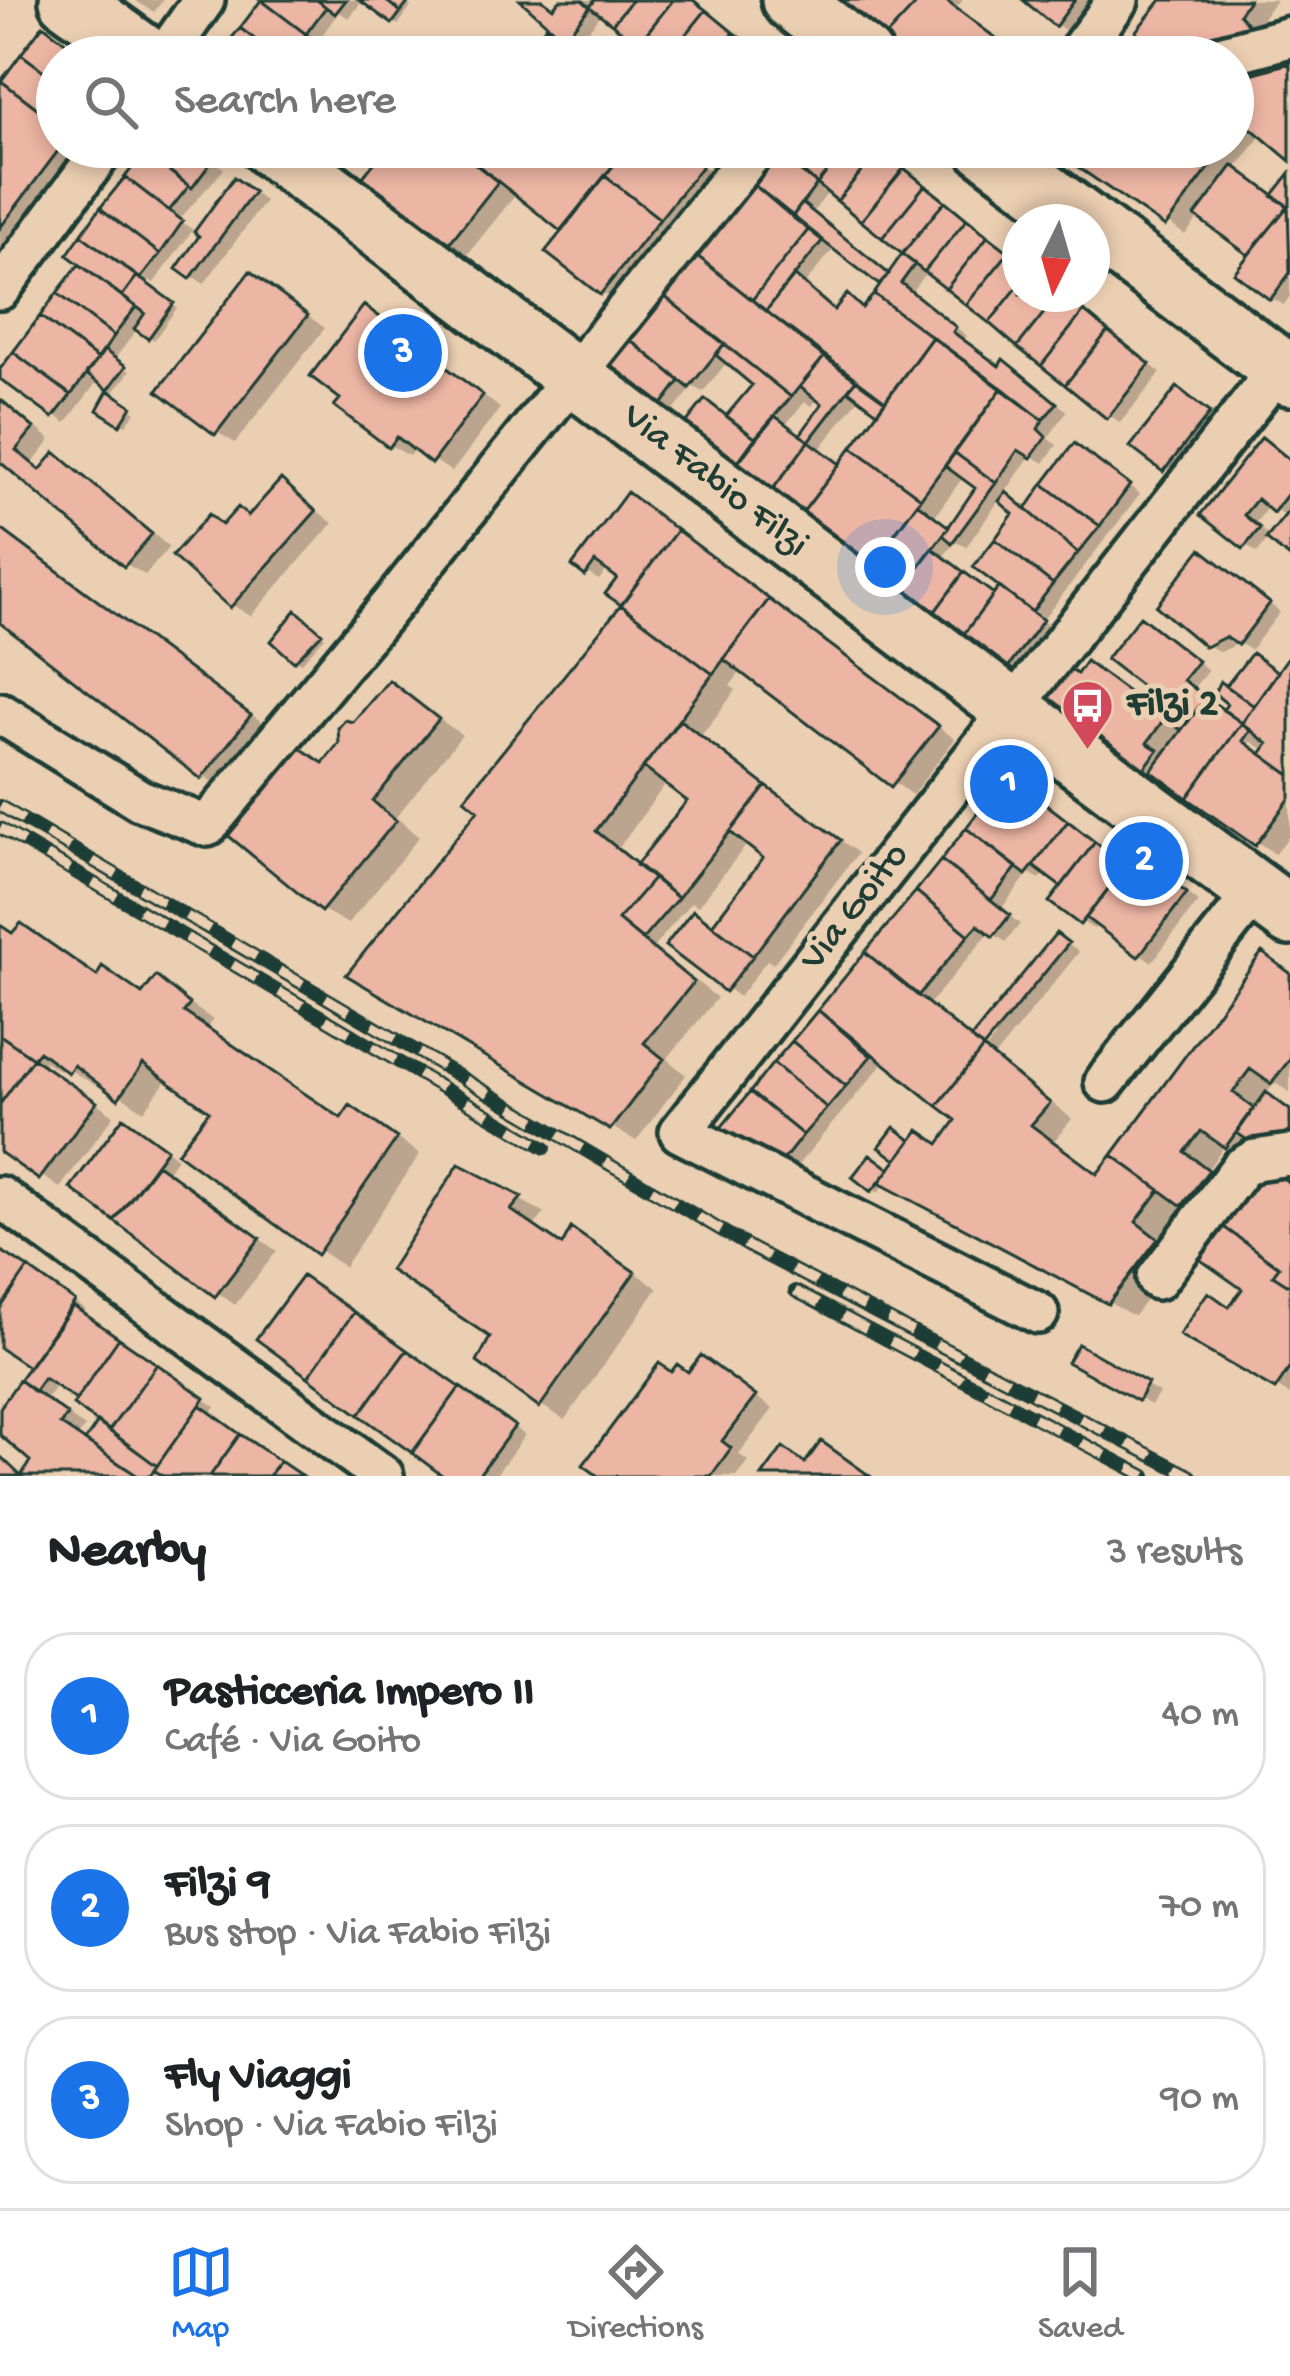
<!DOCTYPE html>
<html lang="en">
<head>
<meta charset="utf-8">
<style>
  body { margin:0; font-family:"Gochi Hand",sans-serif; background:#f2f2f2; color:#202124 }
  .compass { position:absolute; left:1002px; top:204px; width:108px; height:108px; border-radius:50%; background:#fff; box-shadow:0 6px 18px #0003; rotate:185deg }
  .you { position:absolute; left:885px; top:567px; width:42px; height:42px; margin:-30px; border:9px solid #fff; border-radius:50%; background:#1a73e8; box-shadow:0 0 0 18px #1a73e833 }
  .badge { display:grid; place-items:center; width:78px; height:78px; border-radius:50%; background:#1a73e8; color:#fff; font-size:39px; font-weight:700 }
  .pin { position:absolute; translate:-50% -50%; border:6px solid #fff; box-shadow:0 3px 12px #0006 }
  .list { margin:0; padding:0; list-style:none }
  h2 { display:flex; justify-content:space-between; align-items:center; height:156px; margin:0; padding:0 48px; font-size:51px }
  h2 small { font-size:39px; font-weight:400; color:#757577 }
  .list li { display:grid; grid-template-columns:78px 1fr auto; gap:36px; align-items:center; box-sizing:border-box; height:168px; margin:0 24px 24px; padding:0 24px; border:3px solid #e0e0e0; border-radius:48px }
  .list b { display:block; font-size:45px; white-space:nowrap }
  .list p { margin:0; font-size:39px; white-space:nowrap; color:#757577 }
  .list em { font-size:39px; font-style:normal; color:#757577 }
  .icon { flex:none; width:66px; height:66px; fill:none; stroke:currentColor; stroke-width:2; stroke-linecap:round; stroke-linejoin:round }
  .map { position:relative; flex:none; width:1290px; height:1476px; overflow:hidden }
  .search { position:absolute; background:#fff; box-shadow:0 6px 18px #0003; left:36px; right:36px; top:36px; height:132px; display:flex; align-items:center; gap:30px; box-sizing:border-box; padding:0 42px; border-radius:66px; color:#757577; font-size:45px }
  .sheet { height:732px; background:#fff }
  nav { display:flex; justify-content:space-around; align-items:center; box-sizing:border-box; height:168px; border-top:3px solid #e0e0e0; background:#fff; font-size:33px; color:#757577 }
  nav a { display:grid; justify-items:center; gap:6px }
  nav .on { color:#1a73e8 }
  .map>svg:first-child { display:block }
  .shadow { fill:#0003; fill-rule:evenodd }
  .building { fill:#edb5a3; stroke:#1f3d34; stroke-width:3 }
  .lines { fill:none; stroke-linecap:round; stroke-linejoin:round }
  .street-casing { stroke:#1f3d34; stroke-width:48 }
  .secondary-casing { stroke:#1f3d34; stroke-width:66 }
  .street { stroke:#ebcfb2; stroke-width:39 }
  .secondary { stroke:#ebcfb2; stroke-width:57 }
  .rail-casing { stroke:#1f3d34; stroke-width:14 }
  .rail { stroke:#ebcfb2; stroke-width:9; stroke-dasharray:27; stroke-linecap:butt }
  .labels { text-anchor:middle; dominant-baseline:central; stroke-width:10; stroke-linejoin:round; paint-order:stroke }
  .street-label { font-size:39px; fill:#1f3d34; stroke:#ebcfb2 }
  .poi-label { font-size:39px; font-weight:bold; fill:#1f3d34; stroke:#ebcfb2; text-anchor:start }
</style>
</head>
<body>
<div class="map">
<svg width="1290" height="1476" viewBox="0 0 1290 1476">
  <rect width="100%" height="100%" fill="#ebcfb2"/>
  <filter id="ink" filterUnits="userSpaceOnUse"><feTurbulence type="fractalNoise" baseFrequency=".00833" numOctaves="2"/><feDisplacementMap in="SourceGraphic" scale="24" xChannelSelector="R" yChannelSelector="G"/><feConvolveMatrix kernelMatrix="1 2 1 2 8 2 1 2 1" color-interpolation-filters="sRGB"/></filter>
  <g filter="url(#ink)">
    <!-- shadow -->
    <path class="shadow" d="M134,0H163L154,12Z
      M264,0H363L349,18L339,12L316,43L325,50L319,57H220Z
      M364,0H401L411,7L398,25Z
      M524,0H542L555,11L564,0H693L764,57H655L602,13L575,47L587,56L594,47L608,57H526L564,36Z
      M823,0H963L957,7L1022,57H902Z
      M1030,0H1101L1075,36L1057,25Z
      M1164,0H1276L1256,27L1197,57H1155L1150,54Z
      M44,29L84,57H57V147H89L0,275V79Z
      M1290,67V157L1262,134L1235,170L1274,197L1290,178V296L1284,305L1272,298L1252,255L1200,216L1185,235L1063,147H1233V82Z
      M151,147H195L224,169L179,220L193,230L154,283L150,281L147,286L177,308L154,340L138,328L114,360L130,371L112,395L136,412L126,425L101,409L112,389L99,379L66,423L0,375L83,263L71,255Z
      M391,147H678L713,175L620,304L602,293L565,231L517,193L467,255L448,244Z
      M786,147H877L1020,261V294H1062L1161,373L1120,423L928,270L911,292L967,336L963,341L1000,368L1016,370L1067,411L1048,438L1057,445L1044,463L1031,455L1004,494L1028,511L1087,454L1140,494L1042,621L1054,629L1016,680L910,584L893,572L887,580L683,431L728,418L756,385L728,361L703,392L693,387L667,419L606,373ZM829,191L906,253L891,276L813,212ZM835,247L883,285L865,309L848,298L837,311L804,285ZM861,396L881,411L840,466L819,450ZM818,398L826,404L802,438L785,425L805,402L812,406ZM964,476L979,487L951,530L934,517ZM1001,498L1017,514L1003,587L996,596L943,557L956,541L966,547Z
      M247,188L265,201L204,284L180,268Z
      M251,275L325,328L235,443L217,432Z
      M383,320L500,408L452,472L415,448L409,456L390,445Z
      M0,397L51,440L33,463L43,471L55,456L74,467L169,547L145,575L126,564L0,458Z
      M1190,398L1220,422L1177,477L1135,446Z
      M1290,460V554L1269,537L1257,553L1204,514ZM1269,505L1287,517L1271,537L1255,524Z
      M281,483L333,523L251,616L232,605L224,527L251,518Z
      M628,496L955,739L912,795L742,670L730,686L736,690L701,736L858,853L773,964L767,960L739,997L669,945L714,927L767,858L748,843L698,906L691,902L654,947L717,998L667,1059L686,1075L636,1141L350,975L482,809L625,605L621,577L608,568L599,580L587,573ZM667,782L691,801L640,865L619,847Z
      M0,527L274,731L228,790L203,776L0,619Z
      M1214,560L1280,612L1251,650L1239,643L1220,652L1207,645Z
      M302,617L325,637L301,663L276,641Z
      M1153,627L1208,670L1193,689L1225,712L1230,703L1228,689L1278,675L1290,658V835L1275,854L1164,777L1158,785L1140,775L1078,677L1105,676L1158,715L1167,702ZM1250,741L1274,755L1271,761L1250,748Z
      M389,684L462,735L396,817L419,837L348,924L323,910L229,833L325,766Z
      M1008,778L1128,868L1148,864L1198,902L1152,962L1099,924L1094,929L1082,922L1065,886L1046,872L1040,879L1029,873L1001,909L1020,924L1006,942L990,932L930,1003L974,1039L1057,937L1079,952L995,1056L1072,1119L1054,1141L1100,1175L1262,956L1290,972V1092L1275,1083L1265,1095L1290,1111V1144L1251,1160L1225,1145L1208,1169L1232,1186L1208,1218L1185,1204L1159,1238L1181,1255L1134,1316L885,1183L878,1193L856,1176L891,1172L900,1159L883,1146L900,1134L912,1143L940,1146L961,1119L941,1105L995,1038L991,1035L936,1102L885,1061L791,1173L719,1134Z
      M0,926L100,978L144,996L156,980L213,1020L207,1028L343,1120L375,1123L420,1154L344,1267L181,1152L213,1110L168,1078L144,1111L98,1080L95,1085L63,1066L59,1070L44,1061L41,1065L114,1115L60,1188L0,1148Z
      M136,1128L177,1158L166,1173L277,1251L235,1305L74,1188Z
      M460,1168L545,1213L534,1226L565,1247L596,1246L658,1288L565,1420L541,1405L494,1336Z
      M1290,1184V1395L1184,1334L1231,1309L1246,1288Z
      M0,1251L86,1310L83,1315L216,1407L210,1414L299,1476H168L160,1471L153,1476L169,1455L146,1476H23L34,1461L0,1432V1400L6,1405L32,1367L3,1347L0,1351ZM57,1384L140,1449L87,1444L77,1437L85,1427L45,1400Z
      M315,1287L525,1435L495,1476H449Z
      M1079,1348L1159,1393L1151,1405L1071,1361Z
      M720,1370L773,1409L739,1454L748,1461L736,1476H603L673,1375Z"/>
    <!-- building -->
    <path class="building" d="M261,0L306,34L288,57H278L240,28Z
      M261,0H317L326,7L306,34Z
      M317,0H346L335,14Z
      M359,0H385L401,12L392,24Z
      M385,0H404L408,3L401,12Z
      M520,0H543L553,8L560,0H582L590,7L564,39Z
      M595,0H632L612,24L590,7Z
      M632,0H673L638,44L612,24Z
      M673,0H693L706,10L668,57H654L638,44Z
      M818,0H920L878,45Z
      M920,0H945L1021,57H895L878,45Z
      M1023,0H1075L1055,27Z
      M1161,0H1249L1239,14L1250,27L1147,56L1136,31Z
      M706,10L734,33L715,57H668Z
      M43,25L85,57H57V81L21,54Z
      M546,26L564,39L587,57H523Z
      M240,28L278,57H216Z
      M734,33L764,57H715Z
      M306,34L315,41L304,55L307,57H288Z
      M593,43L611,57L584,55Z
      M21,54L57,81L54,121L1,81Z
      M1290,63V161L1233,113V79Z
      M0,80L57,123V147H61L0,228Z
      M147,147H197L213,160L192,188L144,152Z
      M387,147H454L498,182L447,246L362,178Z
      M455,147H628L560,231Z
      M628,147H678L702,166L660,219L605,176Z
      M783,147H847L817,184L793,166L795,163L780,151Z
      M847,147L880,149L837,201L817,184Z
      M1059,147H1225L1165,227L1056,152Z
      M880,149L904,168L861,221L837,201Z
      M780,151L817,184L792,217L753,184Z
      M144,152L189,186L169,211L125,177Z
      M1233,165L1288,206L1248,255L1195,216Z
      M904,168L925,185L882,238L861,221Z
      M1290,173V203L1288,206L1272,196Z
      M605,176L660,219L600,295L545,252Z
      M125,177L183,221L160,254L100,208Z
      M234,177L254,192L190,279L176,269L199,236L194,232Z
      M753,184L809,229L752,300L696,255Z
      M925,185L945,201L902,254L882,238Z
      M945,201L967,219L924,272L902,254Z
      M802,203L889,274L879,285L792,217Z
      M1288,206L1290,273L1270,300L1234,273Z
      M100,208L160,254L140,279L81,235Z
      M967,219L988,236L946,289L924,272Z
      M809,229L823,240L766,311L752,300Z
      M81,235L137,276L122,296L67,255Z
      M988,236L1009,252L966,305L946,289Z
      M1009,252L1020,261V284L989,323L966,305Z
      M902,254L915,264L901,283L956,327L953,332L999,366L1003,359L1057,403L1043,420L874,294Z
      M696,255L824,357L791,397L664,296Z
      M79,264L136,307L114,336L57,293Z
      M250,271L308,315L215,435L157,391Z
      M794,275L834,310L847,294L862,308L874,294L932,337L885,401L766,311Z
      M137,276L174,303L148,339L134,329L145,313L122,296Z
      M1020,284V294H1059L1017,347L989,323Z
      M57,293L114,336L98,359L40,316Z
      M1059,294L1084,311L1041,366L1017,347Z
      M664,296L724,344L689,388L629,339Z
      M364,305L483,395L431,464L397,437L389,448L334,406L340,399L310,376Z
      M1084,311L1108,331L1065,385L1041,366Z
      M40,316L98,359L71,395L13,352Z
      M1108,331L1150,364L1107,419L1065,385Z
      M932,337L1002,388L921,498L852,447Z
      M629,339L680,381L654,415L602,373Z
      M724,344L791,397L755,438L726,416L752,385L716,355Z
      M104,350L126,366L108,390L86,374Z
      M13,352L71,395L53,418L0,379V369Z
      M824,357L856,380L809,441L800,435L822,404L800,387Z
      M856,380L885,401L877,412L848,390Z
      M1177,387L1210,413L1163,472L1130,447Z
      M1002,388L1043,420L1038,429L1046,437L1031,458L1018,450L996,483L955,453Z
      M108,390L132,406L120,425L97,410Z
      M0,399L34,428L16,450L40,470L55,452L152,534L124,567L0,462Z
      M705,399L755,438L731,471L679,432Z
      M775,416L809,441L767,497L731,471Z
      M1262,437L1290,460V491L1273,513L1257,499L1244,515L1260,528L1243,549L1200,515Z
      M809,441L840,464L797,520L767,497Z
      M1074,443L1130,485L1100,526L1043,484Z
      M852,447L921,498L867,572L797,520Z
      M955,453L996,483L952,543L943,535L975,488L945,466Z
      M281,479L316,511L230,608L172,556L209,514L222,525L238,507L248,516Z
      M1043,484L1100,526L1078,553L1026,509Z
      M627,492L677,530L621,605L605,594L617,578L595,562L585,576L572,566Z
      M1006,492L1078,553L1053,584L995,539L1013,514L999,501Z
      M917,503L949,527L905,585L874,561Z
      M1290,509V558L1266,539Z
      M0,528L251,715L201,779L0,623Z
      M677,530L769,599L713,674L621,605Z
      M995,539L1053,584L1032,612L973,567Z
      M932,548L964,572L928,621L896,597Z
      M1201,549L1270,603L1238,645L1225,637L1205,647L1156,606Z
      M964,572L994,594L957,643L928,621Z
      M999,587L1043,620L1002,676L957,643Z
      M769,599L939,726L891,787L723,659Z
      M621,605L713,674L596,831L654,878L618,920L694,982L644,1043L664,1059L610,1130L346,975L478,810L464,799Z
      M296,610L322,633L294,662L271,641Z
      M1140,616L1198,661L1183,680L1206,697L1188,722L1106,659Z
      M1252,653L1278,672L1254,706L1226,686Z
      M1290,654V775L1261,754L1268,744L1242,723Z
      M1086,661L1135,697L1125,710L1137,719L1147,705L1165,718L1147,743L1158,750L1138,777L1040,707L1068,668L1077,674Z
      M389,680L439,719L373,801L396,821L321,912L225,833L297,746L323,763L339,743L338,728L345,720L353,722Z
      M1220,681L1254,706L1242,723L1223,710L1227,704L1214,693Z
      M1206,697L1242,723L1187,798L1151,771Z
      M1163,703L1188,722L1181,730L1156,712Z
      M680,720L766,786L678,898L636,865L687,801L643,767Z
      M1242,723L1250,731L1243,741L1290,775V798L1255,846L1187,798Z
      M1007,774L1068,821L1026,875L966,828Z
      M766,786L841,840L753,956L712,925L763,858L730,832Z
      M1068,821L1095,842L1061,887L1033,866Z
      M966,828L1017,867L991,900L941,860Z
      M1095,842L1126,866L1080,925L1049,902Z
      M1135,854L1187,893L1138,957L1086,918Z
      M941,860L1010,915L993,937L978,925L969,935L916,891Z
      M654,878L678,898L642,940L618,920Z
      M916,891L969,935L918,996L865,952Z
      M693,910L753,956L725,992L665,946Z
      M21,923L97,976L102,966L142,994L156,976L190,1004L184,1012L341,1118L350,1105L397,1138L317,1255L177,1153L209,1111L143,1064L118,1099L74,1065L68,1073L39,1051L33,1058L0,1035V925L12,933Z
      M1056,933L1069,943L983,1048L971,1038Z
      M865,952L983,1048L937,1106L818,1010Z
      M1262,952L1290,973V1059L1271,1084L1250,1069L1233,1092L1254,1108L1225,1148L1201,1131L1185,1152L1209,1170L1182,1206L1112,1155Z
      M818,1010L871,1056L846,1086L792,1041Z
      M0,1035L33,1058L0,1104Z
      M792,1041L846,1086L827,1108L773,1063Z
      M983,1048L1050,1103L1031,1125L1097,1174L1112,1155L1160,1190L1136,1222L1158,1239L1108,1304L879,1183L919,1130L939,1144L956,1120L937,1106Z
      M33,1058L97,1102L39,1180L0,1152V1104Z
      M773,1063L827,1108L803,1135L750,1092Z
      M750,1092L803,1135L777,1168L715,1135Z
      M1266,1092L1290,1110V1141L1287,1146L1272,1135L1261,1150L1237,1133Z
      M123,1117L167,1149L114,1221L70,1188Z
      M894,1127L911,1140L896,1160L879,1147Z
      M870,1154L890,1169L871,1192L852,1177Z
      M157,1164L260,1238L215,1297L114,1221Z
      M459,1164L522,1197L511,1210L562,1245L571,1228L635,1272L539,1408L477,1362L490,1337L390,1270Z
      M1268,1168L1290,1183V1286L1273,1275L1279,1267L1221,1225Z
      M1221,1225L1279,1267L1273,1275L1290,1286V1367L1275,1390L1179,1335L1208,1292L1229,1307L1242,1289L1195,1256Z
      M0,1250L28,1268L0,1309Z
      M28,1268L75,1301L28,1367L0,1348V1309Z
      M302,1276L354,1312L308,1377L256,1339Z
      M73,1306L119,1338L76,1400L44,1378L34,1392L19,1380Z
      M354,1312L407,1350L359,1415L308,1377Z
      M119,1338L157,1364L109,1431L73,1405Z
      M1078,1344L1148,1383L1138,1401L1067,1362Z
      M407,1350L460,1387L412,1453L359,1415Z
      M701,1355L756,1396L722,1441L731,1448L711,1476H598L583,1465L659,1363L671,1372L677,1364L688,1372Z
      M157,1364L205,1398L157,1466L109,1431Z
      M19,1380L68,1415L60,1424L138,1476H21L30,1461L0,1435V1408Z
      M460,1387L515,1426L478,1476H443L412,1453Z
      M200,1405L240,1434L210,1476H163L154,1470Z
      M98,1422L157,1466L150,1476H138L85,1441Z
      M240,1434L280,1461L269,1476H210Z
      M821,1441L870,1476H762L783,1447L805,1463Z
      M0,1456L20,1475L21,1476H0Z
      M280,1461L302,1476H269Z"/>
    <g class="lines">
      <defs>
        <path id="street" d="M164,57L204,0
          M1075,57L1118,0
          M1216,57L1290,37
          M0,289L105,147
          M0,713L140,800L207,826L398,596L757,147
          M1105,1082L1256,891
          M0,1197L383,1476
          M1157,1279L1241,1168L1255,1160L1290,1155
          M1038,1313L680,1132L1279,368"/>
        <path id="secondary" d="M69,0L148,57
          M791,0L864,57
          M270,147C611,402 947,664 1290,916
          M985,147L1085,222
          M1092,227L1290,376"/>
      </defs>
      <!-- street casing -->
      <use href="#street" class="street-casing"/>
      <!-- secondary casing -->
      <use href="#secondary" class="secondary-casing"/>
      <!-- street -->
      <use href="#street" class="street"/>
      <!-- secondary -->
      <use href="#secondary" class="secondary"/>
      <defs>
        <path id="rail" d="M0,806L753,1249L1191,1476
          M0,828L545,1148
          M795,1291L1145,1476"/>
      </defs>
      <!-- rail casing -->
      <use href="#rail" class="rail-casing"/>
      <!-- rail -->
      <use href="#rail" class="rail"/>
    </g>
  </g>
  <!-- icons -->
  <defs>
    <symbol id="bus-pin" viewBox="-11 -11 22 30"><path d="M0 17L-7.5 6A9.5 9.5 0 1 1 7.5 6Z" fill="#d1495b" stroke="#ebcfb2"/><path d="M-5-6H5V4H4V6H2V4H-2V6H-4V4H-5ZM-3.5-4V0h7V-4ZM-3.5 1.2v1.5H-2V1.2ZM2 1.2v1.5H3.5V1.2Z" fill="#fff"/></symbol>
  </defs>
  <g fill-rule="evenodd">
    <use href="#bus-pin" x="1058" y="676" width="59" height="81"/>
  </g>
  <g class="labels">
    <!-- street labels -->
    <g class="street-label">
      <text transform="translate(714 482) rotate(38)">Via Fabio Filzi</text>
      <text transform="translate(856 908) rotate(-52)">Via Goito</text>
    </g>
    <!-- poi labels -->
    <g class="poi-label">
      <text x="1127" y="706">Filzi 2</text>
    </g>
  </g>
</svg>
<svg class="compass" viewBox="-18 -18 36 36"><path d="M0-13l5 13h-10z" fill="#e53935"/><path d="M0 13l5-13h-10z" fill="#757577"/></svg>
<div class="you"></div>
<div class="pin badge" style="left:1009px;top:784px">1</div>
<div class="pin badge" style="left:1144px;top:861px">2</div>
<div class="pin badge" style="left:403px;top:353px">3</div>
<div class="search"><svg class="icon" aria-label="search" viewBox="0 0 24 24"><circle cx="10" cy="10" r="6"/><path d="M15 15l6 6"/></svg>Search here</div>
</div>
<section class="sheet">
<h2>Nearby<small>3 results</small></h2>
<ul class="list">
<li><span class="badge">1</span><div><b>Pasticceria Impero II</b><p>Café · Via Goito</p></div><em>40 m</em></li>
<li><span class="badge">2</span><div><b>Filzi 9</b><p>Bus stop · Via Fabio Filzi</p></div><em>70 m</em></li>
<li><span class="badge">3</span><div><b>Fly Viaggi</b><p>Shop · Via Fabio Filzi</p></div><em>90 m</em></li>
</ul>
</section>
<nav>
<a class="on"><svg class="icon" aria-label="map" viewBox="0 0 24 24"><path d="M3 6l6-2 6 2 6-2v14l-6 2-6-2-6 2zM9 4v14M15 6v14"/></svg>Map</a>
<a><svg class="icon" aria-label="directions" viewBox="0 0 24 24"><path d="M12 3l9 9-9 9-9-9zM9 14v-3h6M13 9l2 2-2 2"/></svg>Directions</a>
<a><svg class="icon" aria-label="saved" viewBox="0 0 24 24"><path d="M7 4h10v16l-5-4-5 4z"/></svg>Saved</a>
</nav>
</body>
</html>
